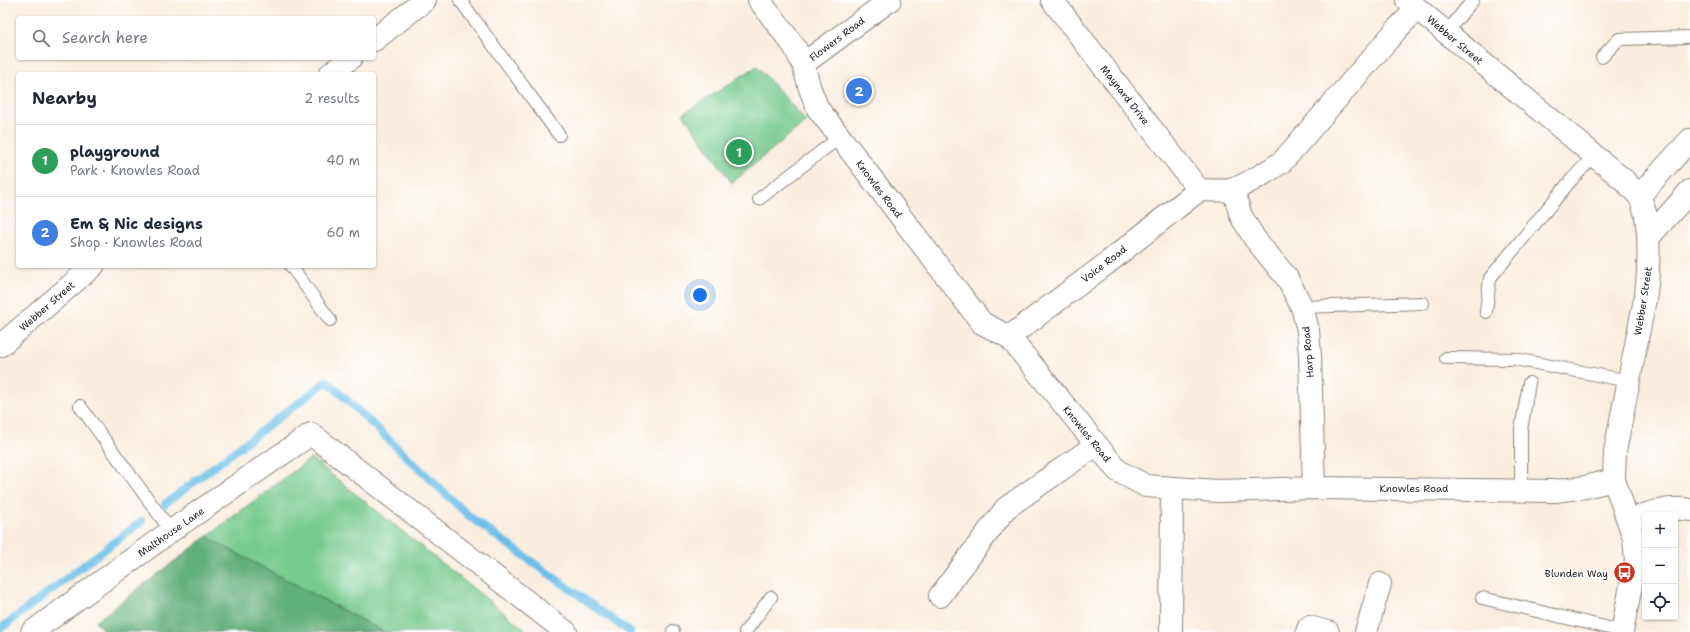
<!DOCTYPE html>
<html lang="en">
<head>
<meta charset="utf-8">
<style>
  body { margin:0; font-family:"Shantell Sans",sans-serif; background:#f2f2f3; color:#1f2937 }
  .controls { position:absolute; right:12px; bottom:12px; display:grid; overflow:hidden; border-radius:4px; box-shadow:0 1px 3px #0004 }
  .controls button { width:36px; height:36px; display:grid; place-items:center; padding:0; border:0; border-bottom:1px solid #e0e1e3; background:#fff; color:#1f2937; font:20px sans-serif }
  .you { position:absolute; left:700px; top:295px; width:14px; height:14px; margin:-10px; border:3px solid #fff; border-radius:50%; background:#1a73e8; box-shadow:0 0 0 6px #1a73e833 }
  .badge { display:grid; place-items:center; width:26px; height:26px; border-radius:50%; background:#d93025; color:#fff; font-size:13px; font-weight:700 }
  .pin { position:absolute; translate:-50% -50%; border:2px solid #fff; box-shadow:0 1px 4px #0006 }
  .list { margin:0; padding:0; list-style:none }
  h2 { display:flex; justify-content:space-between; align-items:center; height:52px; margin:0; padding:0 16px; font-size:17px }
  h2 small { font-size:13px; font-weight:400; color:#747a83 }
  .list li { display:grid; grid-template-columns:26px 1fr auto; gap:12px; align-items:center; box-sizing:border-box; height:72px; padding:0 16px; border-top:1px solid #e0e1e3 }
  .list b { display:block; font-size:15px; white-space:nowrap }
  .list p { margin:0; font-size:13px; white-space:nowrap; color:#747a83 }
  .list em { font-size:13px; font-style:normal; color:#747a83 }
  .icon { flex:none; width:22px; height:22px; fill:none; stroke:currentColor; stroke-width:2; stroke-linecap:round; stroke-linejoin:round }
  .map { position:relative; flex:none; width:1690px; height:632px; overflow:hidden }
  .search { position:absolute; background:#fff; box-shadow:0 1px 3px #0004; left:16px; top:16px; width:360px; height:44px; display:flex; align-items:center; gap:10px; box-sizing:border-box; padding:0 14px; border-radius:4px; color:#747a83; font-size:15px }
  .panel { position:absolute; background:#fff; box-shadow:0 1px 3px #0004; left:16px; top:72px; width:360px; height:196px; border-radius:4px }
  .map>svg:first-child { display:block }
  .green { fill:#77ca8d; stroke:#4a7354 }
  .forest { fill:#61ae78; stroke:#3e654a }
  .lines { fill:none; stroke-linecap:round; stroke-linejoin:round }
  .stream { stroke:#6cbfe8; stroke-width:8 }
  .lane-casing { stroke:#8a847d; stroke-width:14 }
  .street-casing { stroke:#8a847d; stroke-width:24 }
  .lane { stroke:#fff; stroke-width:12 }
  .street { stroke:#fff; stroke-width:22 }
  .labels { text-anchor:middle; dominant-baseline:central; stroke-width:3.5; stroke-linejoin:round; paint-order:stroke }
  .street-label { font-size:10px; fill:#1c1c1c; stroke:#fff }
  .poi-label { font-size:10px; fill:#1c1c1c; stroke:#fff; text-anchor:end }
</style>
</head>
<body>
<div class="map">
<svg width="1690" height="632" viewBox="0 0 1690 632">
  <rect width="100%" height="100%" fill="#fff"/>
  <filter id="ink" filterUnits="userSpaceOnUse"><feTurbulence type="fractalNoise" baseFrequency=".025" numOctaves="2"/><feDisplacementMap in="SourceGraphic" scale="8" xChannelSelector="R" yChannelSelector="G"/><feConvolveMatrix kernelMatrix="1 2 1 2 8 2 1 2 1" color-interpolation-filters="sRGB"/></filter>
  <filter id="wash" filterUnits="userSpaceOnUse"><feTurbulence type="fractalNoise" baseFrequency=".012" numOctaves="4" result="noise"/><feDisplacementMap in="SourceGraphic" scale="16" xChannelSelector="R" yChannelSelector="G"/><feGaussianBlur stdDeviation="0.9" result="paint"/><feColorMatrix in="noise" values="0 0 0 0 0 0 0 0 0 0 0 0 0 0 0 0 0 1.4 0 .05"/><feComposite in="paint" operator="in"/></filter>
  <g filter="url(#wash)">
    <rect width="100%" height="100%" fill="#f9edde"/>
    <!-- green -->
    <path class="green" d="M757,66L806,121L732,183L683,114Z
      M311,458L528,632H384L206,537Z"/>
    <!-- forest -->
    <path class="forest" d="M206,537L384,632H105L95,622Z"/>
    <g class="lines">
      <!-- stream -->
      <path class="stream" d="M165,504L327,381L470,517L630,632
        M0,629L142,521"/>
    </g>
  </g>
  <g filter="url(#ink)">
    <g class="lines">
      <defs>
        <path id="lane" d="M460,0L559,135
          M1446,33L1473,0
          M1602,57L1619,39L1690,37
          M759,199L840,137
          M291,266L330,320
          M1302,307L1423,303
          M1486,312L1490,278L1572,179L1594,156
          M1446,358L1515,359L1629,381
          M80,406L171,531
          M1521,490V430L1529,383
          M1482,598L1622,631
          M673,631V632
          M745,632L771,597"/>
        <path id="street" d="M759,0L794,46L803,64L810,89L818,109L840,137L982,323L1009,337L1118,471L1146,486L1218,491L1314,488L1555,491L1585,487L1614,480
          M1052,0L1199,190
          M1407,0L1625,181C1629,186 1634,190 1638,195C1652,214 1649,271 1646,294L1615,451L1614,480L1634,538L1636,560L1622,632
          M374,40L425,0
          M803,64L890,0
          M330,74L351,58
          M1233,189L1241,216L1255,239L1287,278L1302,307L1308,330L1310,356L1314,488
          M1199,190C1209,190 1222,192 1233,189C1247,185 1268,171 1282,162L1398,28L1417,9
          M1639,196L1690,140
          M1648,238L1690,191
          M1009,337L1106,264L1199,190
          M0,346L93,266
          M1629,520C1649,513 1668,506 1690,510
          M940,596L1006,508L1096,445
          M32,632L171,531L311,434L566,632
          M1171,632L1172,489
          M1307,632L1309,627L1328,632
          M1366,632L1380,584"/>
      </defs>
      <!-- lane casing -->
      <use href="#lane" class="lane-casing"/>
      <!-- street casing -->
      <use href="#street" class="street-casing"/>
      <!-- lane -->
      <use href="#lane" class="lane"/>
      <!-- street -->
      <use href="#street" class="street"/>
    </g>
  </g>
  <!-- icons -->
  <defs>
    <symbol id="bus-disc" viewBox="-11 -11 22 22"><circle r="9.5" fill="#c8321e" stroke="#fff"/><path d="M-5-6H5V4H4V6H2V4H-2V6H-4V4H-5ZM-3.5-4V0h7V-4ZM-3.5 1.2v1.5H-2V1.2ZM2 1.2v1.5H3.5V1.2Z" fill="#fff"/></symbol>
  </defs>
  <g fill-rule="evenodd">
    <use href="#bus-disc" x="1612" y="560" width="25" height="25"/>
  </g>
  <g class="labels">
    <!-- street labels -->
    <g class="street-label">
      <text transform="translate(837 39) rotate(-37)">Flowers Road</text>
      <text transform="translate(1455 40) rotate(40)">Webber Street</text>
      <text transform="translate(1125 95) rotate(52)">Maynard Drive</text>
      <text transform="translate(879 189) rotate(53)">Knowles Road</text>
      <text transform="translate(1104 264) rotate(-38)">Voice Road</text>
      <text transform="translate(1643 301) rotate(-81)">Webber Street</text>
      <text transform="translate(47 306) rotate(-41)">Webber Street</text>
      <text transform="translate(1308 352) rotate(-95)">Harp Road</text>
      <text transform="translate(1087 434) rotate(51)">Knowles Road</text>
      <text x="1414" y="488">Knowles Road</text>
      <text transform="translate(171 532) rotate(-35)">Malthouse Lane</text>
    </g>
    <!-- poi labels -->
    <g class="poi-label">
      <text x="1608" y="573">Blunden Way</text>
    </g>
  </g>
</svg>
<div class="controls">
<button>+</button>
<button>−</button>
<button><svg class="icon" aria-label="locate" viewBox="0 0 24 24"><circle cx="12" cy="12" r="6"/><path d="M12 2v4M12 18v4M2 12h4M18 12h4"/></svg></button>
</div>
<div class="you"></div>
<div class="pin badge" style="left:739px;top:152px;background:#2e9e5b">1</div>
<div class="pin badge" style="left:859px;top:91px;background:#3f7fe0">2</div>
<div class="search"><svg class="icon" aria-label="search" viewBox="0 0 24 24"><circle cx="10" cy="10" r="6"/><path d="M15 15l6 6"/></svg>Search here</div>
<section class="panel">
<h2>Nearby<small>2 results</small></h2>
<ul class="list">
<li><span class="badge" style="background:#2e9e5b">1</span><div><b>playground</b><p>Park · Knowles Road</p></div><em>40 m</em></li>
<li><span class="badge" style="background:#3f7fe0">2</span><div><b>Em &amp; Nic designs</b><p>Shop · Knowles Road</p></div><em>60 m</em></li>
</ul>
</section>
</div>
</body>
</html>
